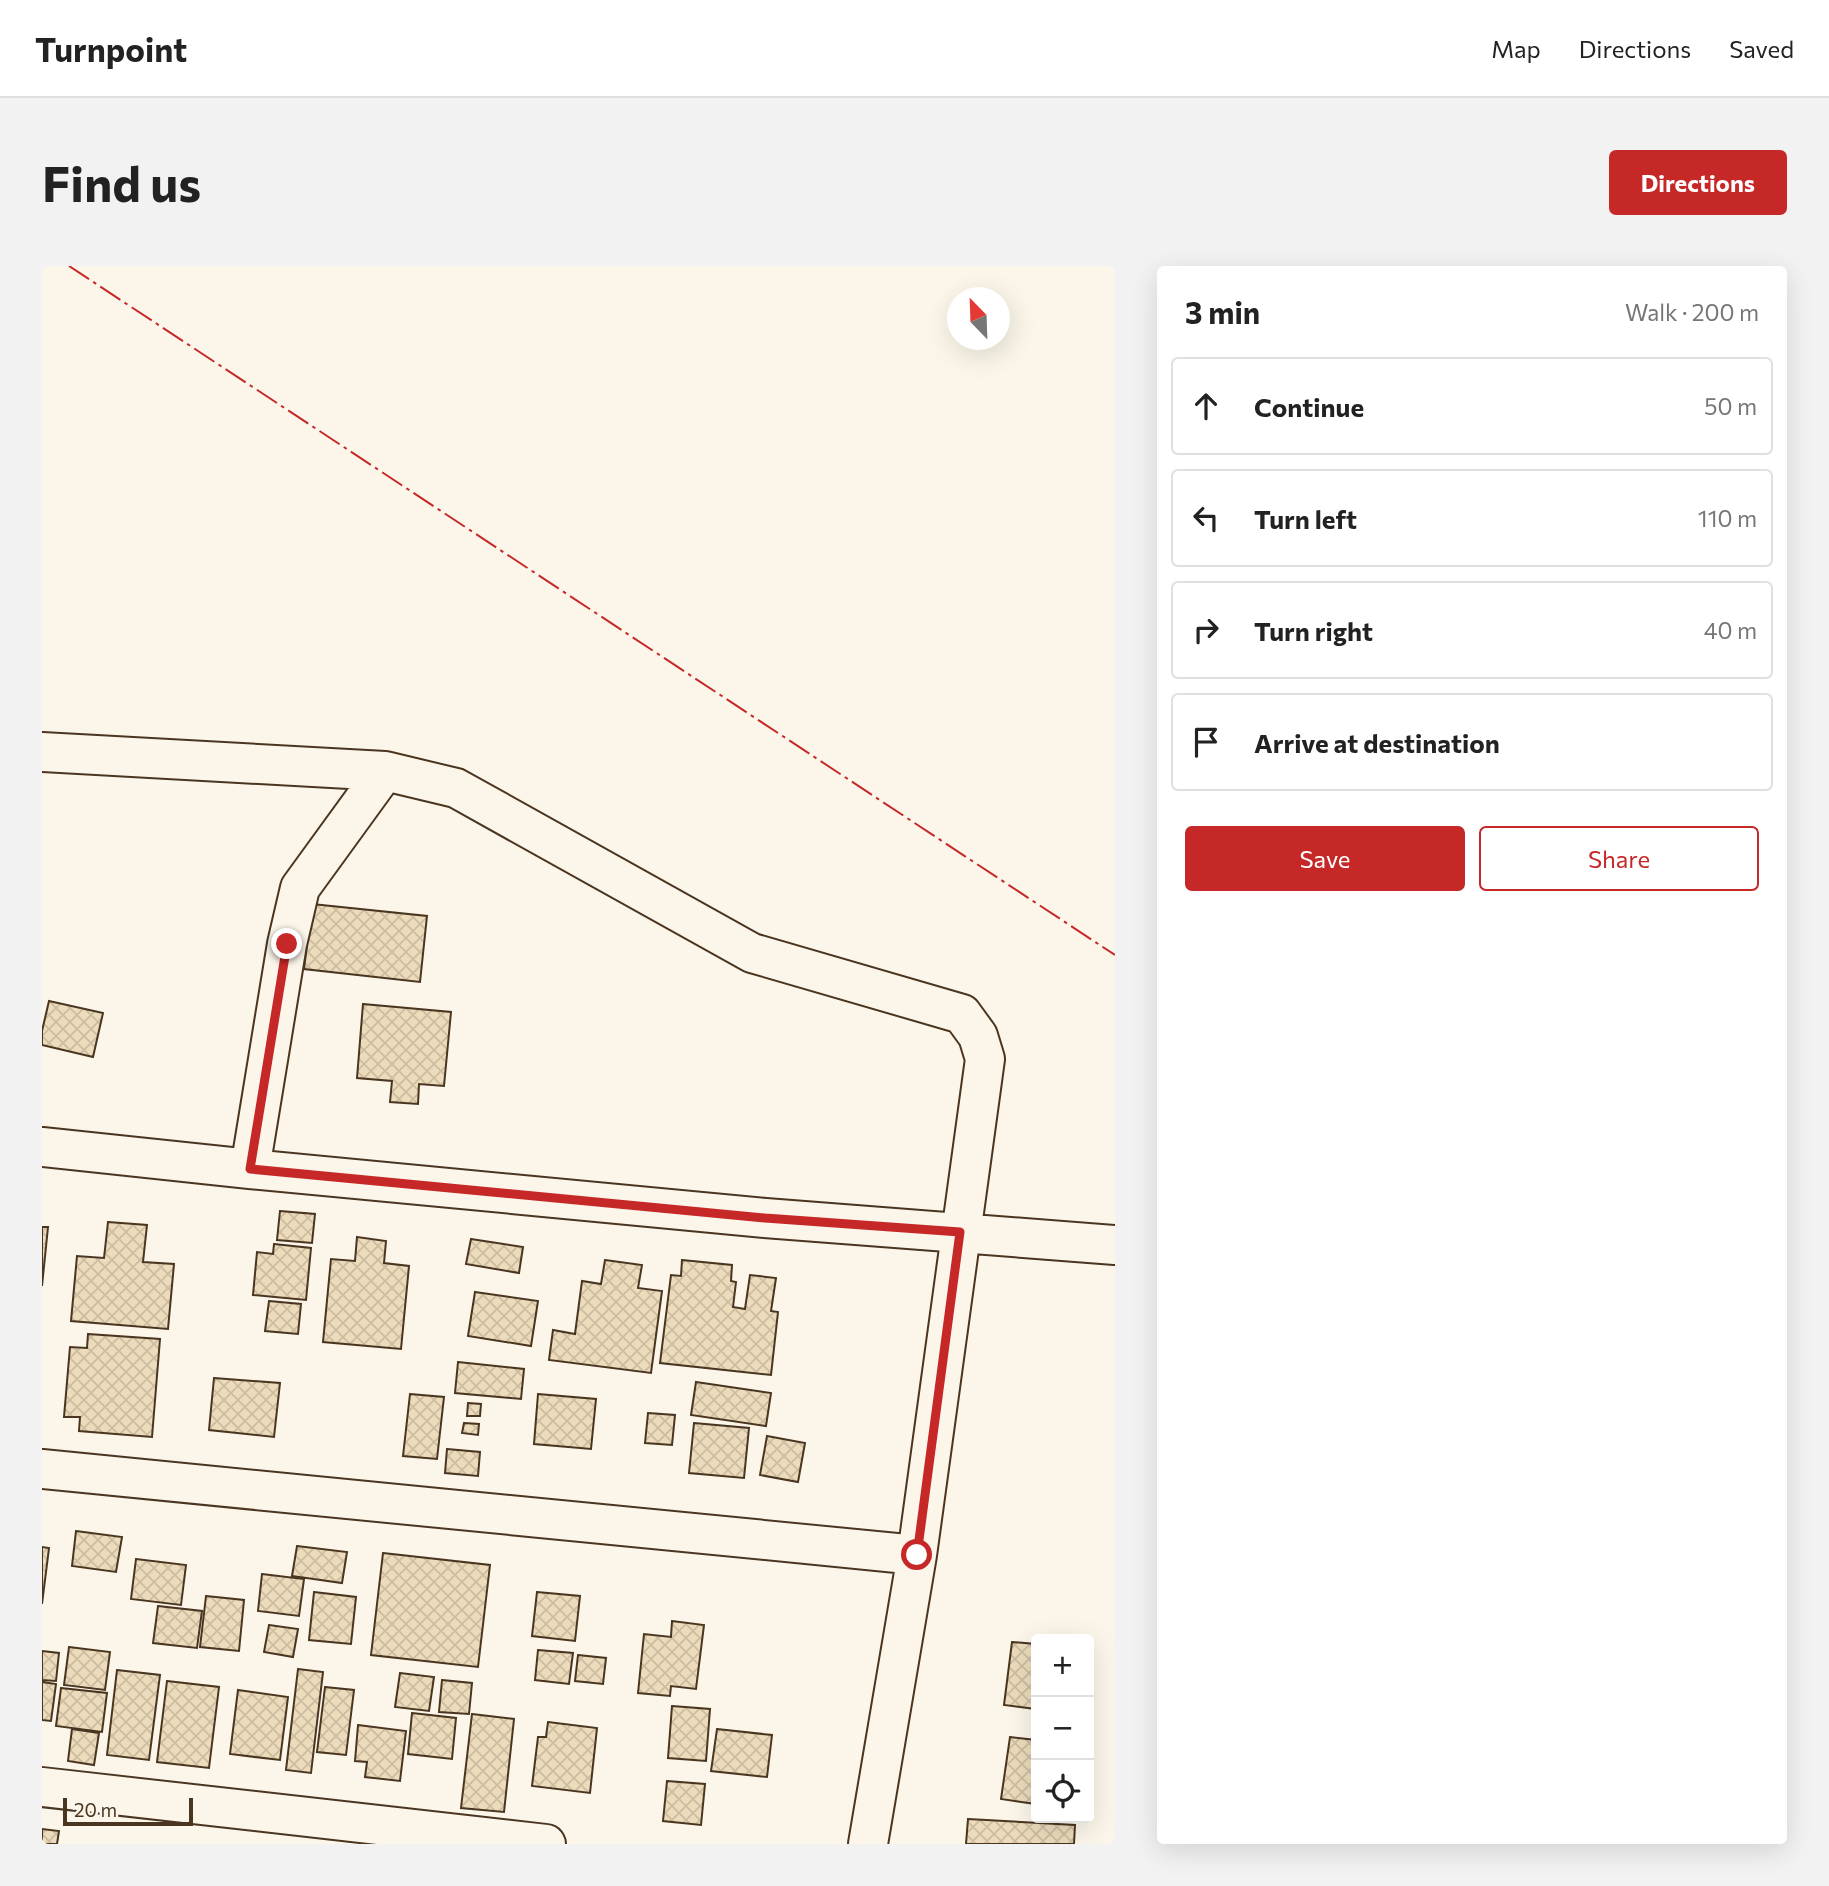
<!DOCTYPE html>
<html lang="en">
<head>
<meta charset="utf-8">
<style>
  body { margin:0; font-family:Commissioner,sans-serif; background:#f2f2f2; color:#222 }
  .controls { position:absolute; right:21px; bottom:21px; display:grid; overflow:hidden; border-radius:7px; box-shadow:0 7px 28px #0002 }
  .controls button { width:63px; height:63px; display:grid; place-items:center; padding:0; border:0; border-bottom:2px solid #e0e0e0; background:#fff; color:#222; font:35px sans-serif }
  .compass { position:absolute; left:905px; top:21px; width:63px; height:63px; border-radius:50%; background:#fff; box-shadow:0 7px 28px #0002; rotate:337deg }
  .scale { position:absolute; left:21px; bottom:18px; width:130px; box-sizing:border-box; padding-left:7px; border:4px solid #4a3520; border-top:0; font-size:19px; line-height:24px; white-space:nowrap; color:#4a3520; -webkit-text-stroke:5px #fbf6e9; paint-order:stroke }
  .stop { position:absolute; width:21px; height:21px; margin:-16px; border:5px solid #c62828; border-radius:50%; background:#fff }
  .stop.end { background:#c62828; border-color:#fff; box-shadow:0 2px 7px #0008 }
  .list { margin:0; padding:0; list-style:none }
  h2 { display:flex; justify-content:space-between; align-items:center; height:91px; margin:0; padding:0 28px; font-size:30px }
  h2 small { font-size:23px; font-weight:400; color:#767676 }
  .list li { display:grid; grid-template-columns:46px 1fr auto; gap:21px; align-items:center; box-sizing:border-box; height:98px; margin:0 14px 14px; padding:0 14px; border:2px solid #e0e0e0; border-radius:7px }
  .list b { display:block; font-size:26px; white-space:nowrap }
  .list em { font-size:23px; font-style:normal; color:#767676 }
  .actions { display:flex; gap:14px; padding:21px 28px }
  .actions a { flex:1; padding:16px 0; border:2px solid #c62828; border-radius:7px; text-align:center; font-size:24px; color:#c62828 }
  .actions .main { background:#c62828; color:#fff }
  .icon { flex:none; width:38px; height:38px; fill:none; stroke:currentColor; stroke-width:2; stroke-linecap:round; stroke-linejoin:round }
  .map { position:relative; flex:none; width:1073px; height:1578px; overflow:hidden; border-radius:7px }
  header { display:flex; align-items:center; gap:42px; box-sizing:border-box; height:98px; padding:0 35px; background:#fff; border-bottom:2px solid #e0e0e0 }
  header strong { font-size:33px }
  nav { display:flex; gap:38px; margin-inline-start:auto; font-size:24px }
  .intro { display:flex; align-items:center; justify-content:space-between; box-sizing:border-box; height:168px; padding:0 42px }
  h1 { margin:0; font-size:49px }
  .button { padding:18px 32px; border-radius:7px; background:#c62828; color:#fff; font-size:24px; font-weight:700 }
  main { display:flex; gap:42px; padding:0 42px }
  aside { flex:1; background:#fff; border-radius:7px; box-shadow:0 7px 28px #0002 }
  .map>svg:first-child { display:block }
  .building { fill:url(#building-cross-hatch); stroke:#4a3520; stroke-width:2 }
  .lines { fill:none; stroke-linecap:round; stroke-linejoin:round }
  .minor-casing { stroke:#4a3520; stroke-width:42 }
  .minor { stroke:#fbf6e9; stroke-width:38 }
  .power { stroke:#c62828; stroke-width:2; stroke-dasharray:24 5 3.5 5; stroke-linecap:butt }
  .route { stroke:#c62828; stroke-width:9 }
</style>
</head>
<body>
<header>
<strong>Turnpoint</strong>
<nav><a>Map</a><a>Directions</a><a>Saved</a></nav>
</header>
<div class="intro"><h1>Find us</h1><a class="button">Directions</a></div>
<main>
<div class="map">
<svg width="1073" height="1578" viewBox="0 0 1073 1578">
  <defs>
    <pattern id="building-cross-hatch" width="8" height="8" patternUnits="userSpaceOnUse" patternTransform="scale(1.75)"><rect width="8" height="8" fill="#ecdcbc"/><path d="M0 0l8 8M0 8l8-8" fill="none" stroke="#ccbda1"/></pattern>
  </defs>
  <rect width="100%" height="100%" fill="#fbf6e9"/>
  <!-- building -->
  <path class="building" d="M270,638L385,650L378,716L262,703Z
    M7,735L61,747L51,791L0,779V765Z
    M321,738L409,746L402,820L377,818L376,838L348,836L350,815L315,812Z
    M238,945L273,948L270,977L235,974Z
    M66,956L105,959L101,996L132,998L126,1063L29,1055L35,990L62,992Z
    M0,961H6L0,1020Z
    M315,971L344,975L342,997L367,1000L359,1083L281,1076L289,993L313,995Z
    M429,973L481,981L477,1007L424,998Z
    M232,978L269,982L264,1034L211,1029L215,986L231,988Z
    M563,994L600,999L596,1022L620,1025L609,1107L507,1094L511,1064L533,1068L540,1015L559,1018Z
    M640,994L690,999L689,1015L694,1016L691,1041L703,1043L708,1009L734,1012L729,1045L736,1046L729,1109L618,1097L629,1009L639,1010Z
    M433,1026L496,1035L489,1080L426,1070Z
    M227,1035L259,1038L256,1068L223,1065Z
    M46,1068L118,1073L110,1171L37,1165L38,1151H22L28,1081L45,1082Z
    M416,1096L482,1103L479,1133L413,1127Z
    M172,1112L238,1117L232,1171L167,1164Z
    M654,1116L729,1127L724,1160L649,1149Z
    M368,1128L402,1131L395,1193L361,1190Z
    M496,1128L554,1133L549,1183L492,1178Z
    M426,1137L439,1138L438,1150H425Z
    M606,1147L633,1149L630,1179L603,1177Z
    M422,1157L437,1158L436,1169L420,1167Z
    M652,1157L707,1162L702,1212L647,1207Z
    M725,1170L763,1177L756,1216L718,1209Z
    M405,1183L438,1186L436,1210L403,1207Z
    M34,1265L80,1271L74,1306L30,1300Z
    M255,1280L305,1286L300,1317L250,1310Z
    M0,1281L7,1282L0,1338Z
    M341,1287L448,1299L436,1401L329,1389Z
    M94,1293L144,1299L139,1339L89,1333Z
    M220,1308L262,1313L257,1350L216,1345Z
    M272,1326L314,1331L309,1378L267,1374Z
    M495,1326L538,1330L533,1375L490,1370Z
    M164,1330L202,1334L197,1385L158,1381Z
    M116,1340L160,1345L155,1382L111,1377Z
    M630,1355L662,1359L654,1423L629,1420L628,1430L596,1427L602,1368L629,1371Z
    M227,1359L256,1363L251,1391L222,1386Z
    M970,1376L994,1378V1443L962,1439Z
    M27,1381L68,1386L63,1424L22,1419Z
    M496,1384L531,1387L527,1418L493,1414Z
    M0,1385L17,1387L14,1415L0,1414Z
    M536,1389L564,1392L561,1418L533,1415Z
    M256,1403L281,1406L269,1507L244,1504Z
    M75,1404L118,1409L107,1494L65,1489Z
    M358,1407L392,1411L387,1445L353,1441Z
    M400,1414L430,1417L427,1448L397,1446Z
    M125,1415L177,1421L167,1502L115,1496Z
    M0,1416L14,1418L9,1455L0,1454Z
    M283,1421L312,1424L304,1489L275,1486Z
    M19,1422L65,1427L60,1466L14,1460Z
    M196,1424L246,1431L238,1494L188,1488Z
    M630,1440L668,1443L664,1495L626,1492Z
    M370,1447L414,1452L410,1493L366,1488Z
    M430,1448L472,1453L462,1546L419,1542Z
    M506,1456L555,1462L548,1527L490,1520L496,1471H504Z
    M316,1459L364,1465L358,1515L323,1511L325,1496L313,1495Z
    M30,1463L57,1467L52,1499L26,1495Z
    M675,1463L730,1469L725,1511L669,1505Z
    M968,1471L994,1474V1538L959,1533Z
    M625,1515L663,1518L659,1559L621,1555Z
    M926,1553L1033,1559L1032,1578H924Z
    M0,1563L17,1565L15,1578H0Z"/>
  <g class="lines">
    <defs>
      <path id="minor" d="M0,486L343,505L414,522L710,687L920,748L936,770L943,793L875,1289L826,1578
        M0,881L208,903L723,952L1073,979
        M208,903L245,678L258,622L343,505
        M0,1203L875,1289
        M0,1521L504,1578"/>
    </defs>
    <!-- minor casing -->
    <use href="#minor" class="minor-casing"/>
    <!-- minor -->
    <use href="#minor" class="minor"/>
    <!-- power -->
    <path class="power" d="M27,0L1073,689"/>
  </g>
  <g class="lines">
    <!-- route -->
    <path class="route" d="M245,678L208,903L723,952L918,966L875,1289"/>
  </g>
</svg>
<div class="controls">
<button>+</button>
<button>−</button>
<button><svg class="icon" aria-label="locate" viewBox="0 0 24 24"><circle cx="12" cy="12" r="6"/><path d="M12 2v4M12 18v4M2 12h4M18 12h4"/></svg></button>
</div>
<svg class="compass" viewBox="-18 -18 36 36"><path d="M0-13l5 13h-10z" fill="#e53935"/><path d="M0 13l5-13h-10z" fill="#767676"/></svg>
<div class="scale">20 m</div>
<div class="stop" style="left:875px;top:1289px"></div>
<div class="stop end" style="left:245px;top:678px"></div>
</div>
<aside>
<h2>3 min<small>Walk · 200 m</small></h2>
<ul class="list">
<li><svg class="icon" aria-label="ahead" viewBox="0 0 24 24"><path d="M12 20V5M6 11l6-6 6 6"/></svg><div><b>Continue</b></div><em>50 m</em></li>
<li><svg class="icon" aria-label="left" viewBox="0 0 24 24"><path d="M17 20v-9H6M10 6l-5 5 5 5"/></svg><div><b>Turn left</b></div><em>110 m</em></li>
<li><svg class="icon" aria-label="right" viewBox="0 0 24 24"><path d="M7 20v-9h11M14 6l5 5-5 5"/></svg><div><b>Turn right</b></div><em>40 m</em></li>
<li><svg class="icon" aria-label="arrive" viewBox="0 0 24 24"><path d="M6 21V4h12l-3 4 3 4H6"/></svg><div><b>Arrive at destination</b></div></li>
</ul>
<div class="actions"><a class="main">Save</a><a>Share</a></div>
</aside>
</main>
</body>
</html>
